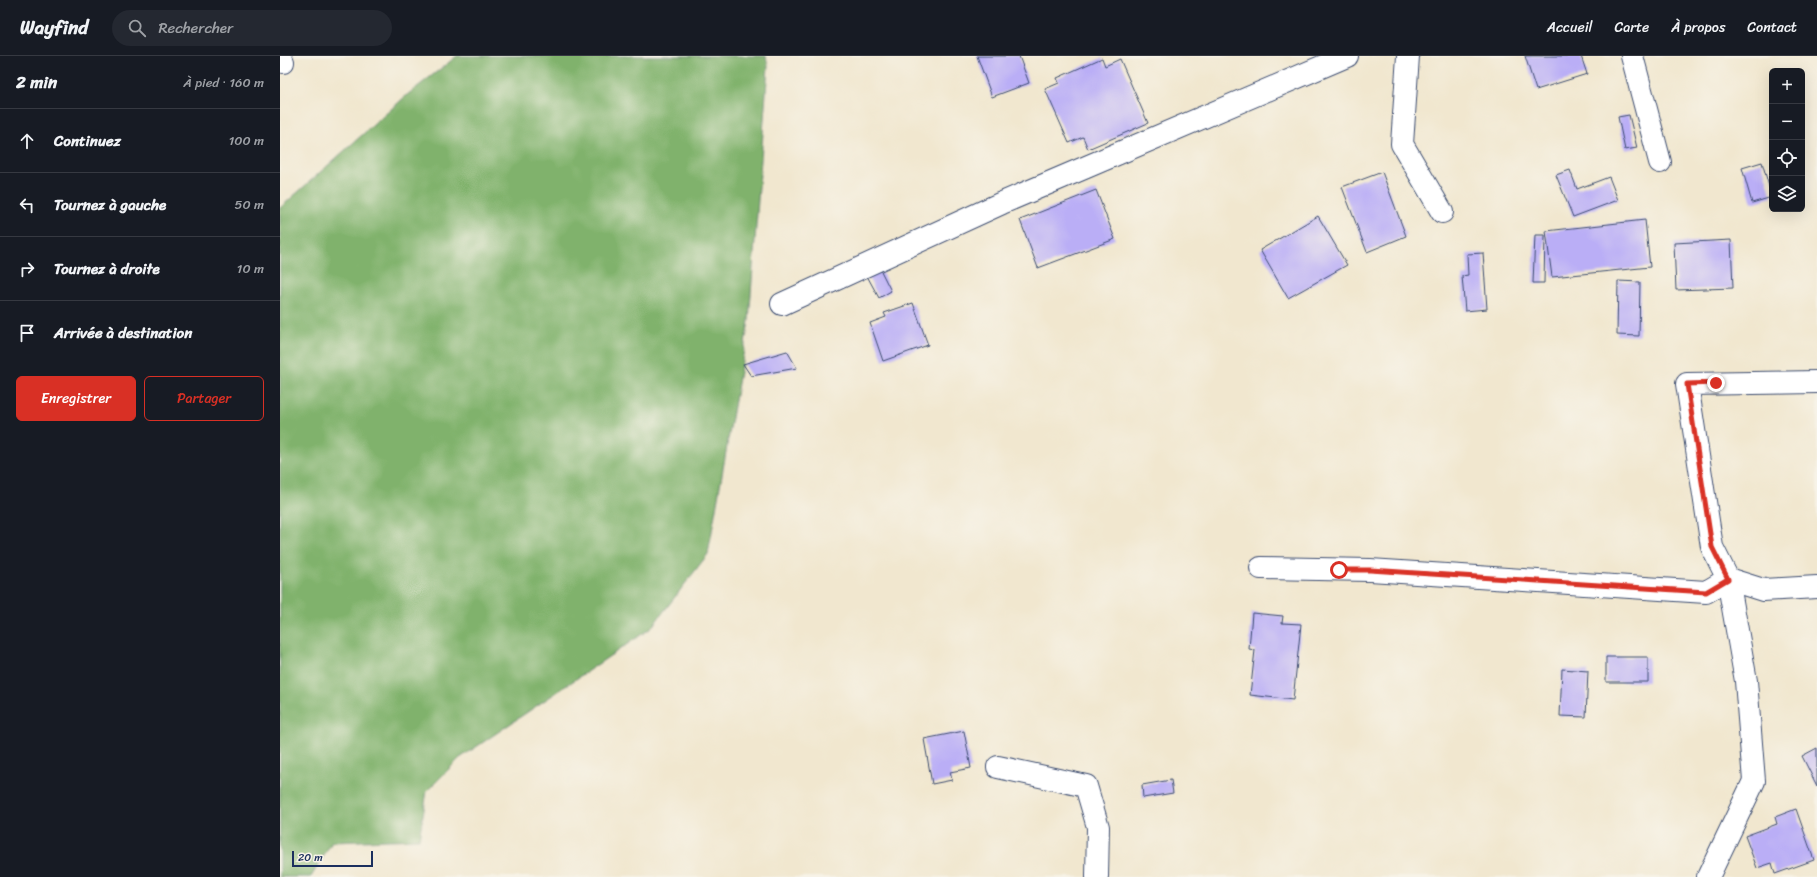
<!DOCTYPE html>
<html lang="fr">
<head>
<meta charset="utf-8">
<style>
  body { margin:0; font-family:Sriracha,sans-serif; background:#242831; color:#f1f3f6 }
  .controls { position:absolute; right:12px; top:12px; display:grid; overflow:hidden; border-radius:6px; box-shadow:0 4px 16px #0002 }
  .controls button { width:36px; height:36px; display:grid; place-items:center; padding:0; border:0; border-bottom:1px solid #363941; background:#171b24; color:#f1f3f6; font:20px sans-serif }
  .scale { position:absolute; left:12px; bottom:10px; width:81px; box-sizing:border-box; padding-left:4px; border:2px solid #1b2f5e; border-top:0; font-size:11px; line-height:14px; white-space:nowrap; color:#1b2f5e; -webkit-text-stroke:3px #f7f3e8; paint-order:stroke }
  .stop { position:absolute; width:12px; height:12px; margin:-9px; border:3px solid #d93025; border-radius:50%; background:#fff }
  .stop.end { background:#d93025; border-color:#fff; box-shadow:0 1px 4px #0008 }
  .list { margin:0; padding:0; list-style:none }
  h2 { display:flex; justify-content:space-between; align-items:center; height:52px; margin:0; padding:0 16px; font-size:17px }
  h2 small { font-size:13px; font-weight:400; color:#9ea1a6 }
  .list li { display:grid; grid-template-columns:26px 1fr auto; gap:12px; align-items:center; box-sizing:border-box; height:64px; padding:0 16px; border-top:1px solid #363941 }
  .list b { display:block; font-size:15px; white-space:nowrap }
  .list em { font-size:13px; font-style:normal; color:#9ea1a6 }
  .actions { display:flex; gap:8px; padding:12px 16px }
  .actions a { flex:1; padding:9px 0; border:1px solid #d93025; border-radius:6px; text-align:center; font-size:14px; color:#d93025 }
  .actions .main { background:#d93025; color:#fff }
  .icon { flex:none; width:22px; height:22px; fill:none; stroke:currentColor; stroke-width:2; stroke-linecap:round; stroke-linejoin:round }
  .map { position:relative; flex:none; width:1537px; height:821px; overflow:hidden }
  header { display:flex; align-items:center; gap:24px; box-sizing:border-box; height:56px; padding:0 20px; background:#171b24; border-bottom:1px solid #363941 }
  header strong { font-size:19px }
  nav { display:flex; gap:22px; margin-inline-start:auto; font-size:14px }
  .search { width:280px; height:36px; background:#242831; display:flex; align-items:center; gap:10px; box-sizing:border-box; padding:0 14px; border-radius:22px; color:#9ea1a6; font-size:15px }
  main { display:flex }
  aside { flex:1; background:#171b24 }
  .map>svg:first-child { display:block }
  .forest { fill:#80b26c; stroke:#4e7065 }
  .building { fill:#baaef6 }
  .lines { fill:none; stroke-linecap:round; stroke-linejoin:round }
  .minor-casing { stroke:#3b4b6f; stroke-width:24 }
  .minor { stroke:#fff; stroke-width:22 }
  .route { stroke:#d93025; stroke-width:5 }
</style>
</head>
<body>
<header>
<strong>Wayfind</strong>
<div class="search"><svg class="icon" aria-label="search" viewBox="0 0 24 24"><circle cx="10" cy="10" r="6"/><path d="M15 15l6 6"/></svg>Rechercher</div>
<nav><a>Accueil</a><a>Carte</a><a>À propos</a><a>Contact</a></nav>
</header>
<main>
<aside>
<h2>2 min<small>À pied · 160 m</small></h2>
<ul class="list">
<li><svg class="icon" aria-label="ahead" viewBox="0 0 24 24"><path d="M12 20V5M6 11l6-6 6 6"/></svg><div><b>Continuez</b></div><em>100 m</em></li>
<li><svg class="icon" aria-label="left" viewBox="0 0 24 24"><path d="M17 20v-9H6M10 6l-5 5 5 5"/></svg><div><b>Tournez à gauche</b></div><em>50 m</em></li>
<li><svg class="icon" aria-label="right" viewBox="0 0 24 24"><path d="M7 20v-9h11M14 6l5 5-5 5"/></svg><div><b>Tournez à droite</b></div><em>10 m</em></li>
<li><svg class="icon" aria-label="arrive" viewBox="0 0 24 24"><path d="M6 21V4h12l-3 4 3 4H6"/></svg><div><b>Arrivée à destination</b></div></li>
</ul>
<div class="actions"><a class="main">Enregistrer</a><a>Partager</a></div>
</aside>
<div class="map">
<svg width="1537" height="821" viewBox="0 0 1537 821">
  <rect width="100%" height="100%" fill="#f7f3e8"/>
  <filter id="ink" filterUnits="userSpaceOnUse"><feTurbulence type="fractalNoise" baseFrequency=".025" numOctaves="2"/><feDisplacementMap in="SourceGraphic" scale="8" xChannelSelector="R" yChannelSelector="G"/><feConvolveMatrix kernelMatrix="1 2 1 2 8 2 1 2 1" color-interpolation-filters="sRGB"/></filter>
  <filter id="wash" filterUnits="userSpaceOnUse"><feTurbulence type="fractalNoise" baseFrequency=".012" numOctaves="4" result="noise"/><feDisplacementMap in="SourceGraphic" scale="16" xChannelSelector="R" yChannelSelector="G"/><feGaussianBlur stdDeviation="0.9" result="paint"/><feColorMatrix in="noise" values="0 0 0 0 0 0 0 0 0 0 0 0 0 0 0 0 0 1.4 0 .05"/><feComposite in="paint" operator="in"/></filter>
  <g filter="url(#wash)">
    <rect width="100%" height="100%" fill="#f1e7cf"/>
    <!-- forest -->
    <path class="forest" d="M177,0H486L488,10L469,265L428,498L371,572L180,702L147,735L139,783L52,786L31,821H0V152L127,39Z"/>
    <g id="blocks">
      <!-- building -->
      <path class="building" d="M697,0H739L749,27L712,41Z
        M1245,0H1301L1307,18L1256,34Z
        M822,2L825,10L840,3L868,67L808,93L803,81L789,87L765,33L779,27L777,22Z
        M1349,59L1357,92L1345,94L1338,61Z
        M1482,106L1492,141L1472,147L1462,112Z
        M1290,114L1297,133L1329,121L1338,144L1293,161L1276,119Z
        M1102,116L1126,180L1087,196L1062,131Z
        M816,134L835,183L758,212L740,164Z
        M1038,160L1067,209L1008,242L980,194Z
        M1365,164L1370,211L1272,221L1266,175Z
        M1255,179H1265L1264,227H1253Z
        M1451,184L1453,232L1396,234L1394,187Z
        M1203,197L1207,253L1185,255L1182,220L1188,219L1187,198Z
        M599,211L611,235L599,242L586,218Z
        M1338,225L1360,226L1359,280L1337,279Z
        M633,247L648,289L603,305L590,267L606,261L604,257Z
        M507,295L517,312L471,320L463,308Z
        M972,557L1003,560L1002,567L1021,568L1013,644L970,639L975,594L969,593Z
        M1326,601H1368V626H1326Z
        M1282,613L1308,615L1306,661L1280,660Z
        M684,675L691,712L670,716L672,724L652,728L644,683Z
        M1537,692V730L1522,700Z
        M891,724L893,737L863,742L862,729Z
        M1516,753L1534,804L1495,818L1492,807L1477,812L1465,780L1497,768L1495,761Z"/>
    </g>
  </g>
  <g filter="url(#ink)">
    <use href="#blocks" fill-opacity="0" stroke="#3b4b6f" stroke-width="1"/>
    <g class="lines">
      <defs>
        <path id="minor" d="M1128,0L1122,88L1162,156
          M1352,0L1380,106
          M0,3L3,6
          M502,248L722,147L1067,0
          M1537,326L1407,328L1432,491L1448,523L1483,534L1537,531
          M981,512L1090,514L1426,536L1448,523L1466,625L1474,725L1428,821
          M718,711L806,730L818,771L817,821"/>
      </defs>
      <!-- minor casing -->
      <use href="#minor" class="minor-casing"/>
      <!-- minor -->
      <use href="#minor" class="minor"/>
    </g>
  </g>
  <g class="lines" filter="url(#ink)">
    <!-- route -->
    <path class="route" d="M1059,514H1090L1426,536L1448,523L1432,491L1407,328L1436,327"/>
  </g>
</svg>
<div class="controls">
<button>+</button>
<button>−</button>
<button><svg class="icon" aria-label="locate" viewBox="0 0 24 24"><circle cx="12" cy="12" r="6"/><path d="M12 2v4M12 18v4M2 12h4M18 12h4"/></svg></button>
<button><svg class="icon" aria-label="layers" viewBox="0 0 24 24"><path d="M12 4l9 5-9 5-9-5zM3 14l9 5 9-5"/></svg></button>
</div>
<div class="scale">20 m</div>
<div class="stop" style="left:1059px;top:514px"></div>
<div class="stop end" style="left:1436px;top:327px"></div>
</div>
</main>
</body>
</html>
